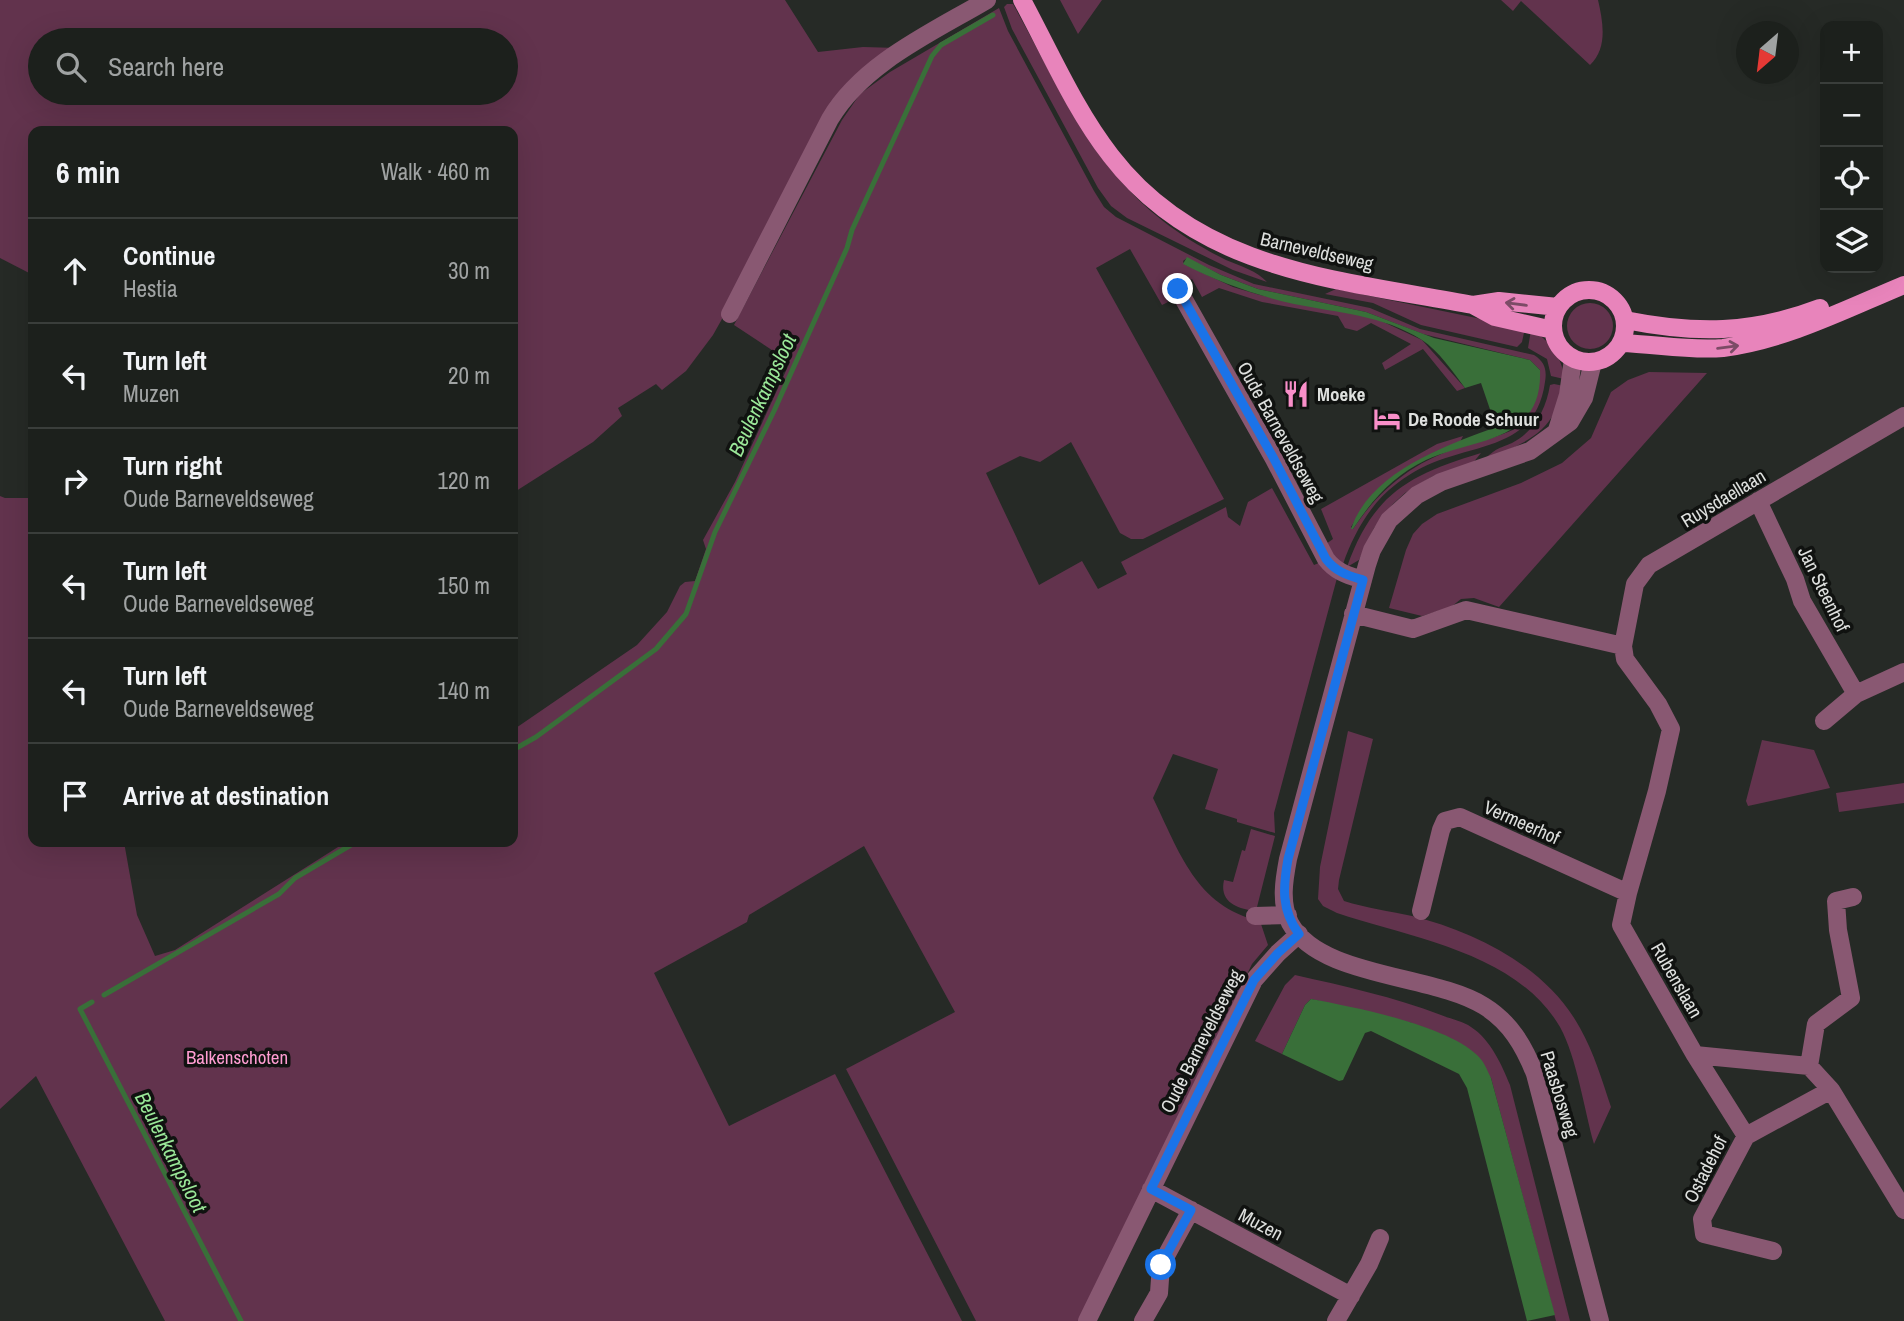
<!DOCTYPE html>
<html lang="en">
<head>
<meta charset="utf-8">
<style>
  body { margin:0; font-family:"Archivo Narrow",sans-serif; background:#252825; color:#f1f3f6 }
  .controls { position:absolute; right:21px; top:21px; display:grid; overflow:hidden; border-radius:14px; box-shadow:0 7px 28px #0002 }
  .controls button { width:63px; height:63px; display:grid; place-items:center; padding:0; border:0; border-bottom:2px solid #3a3e3b; background:#1c201c; color:#f1f3f6; font:35px sans-serif }
  .compass { position:absolute; left:1736px; top:21px; width:63px; height:63px; border-radius:50%; background:#1c201c; box-shadow:0 7px 28px #0002; rotate:208deg }
  .stop { position:absolute; width:21px; height:21px; margin:-16px; border:5px solid #1a73e8; border-radius:50%; background:#fff }
  .stop.end { background:#1a73e8; border-color:#fff; box-shadow:0 2px 7px #0008 }
  .list { margin:0; padding:0; list-style:none }
  h2 { display:flex; justify-content:space-between; align-items:center; height:91px; margin:0; padding:0 28px; font-size:30px }
  h2 small { font-size:23px; font-weight:400; color:#a0a3a3 }
  .list li { display:grid; grid-template-columns:46px 1fr auto; gap:21px; align-items:center; box-sizing:border-box; height:105px; padding:0 28px; border-top:2px solid #3a3e3b }
  .list b { display:block; font-size:26px; white-space:nowrap }
  .list p { margin:0; font-size:23px; white-space:nowrap; color:#a0a3a3 }
  .list em { font-size:23px; font-style:normal; color:#a0a3a3 }
  .icon { flex:none; width:38px; height:38px; fill:none; stroke:currentColor; stroke-width:2; stroke-linecap:round; stroke-linejoin:round }
  .map { position:relative; flex:none; width:1904px; height:1321px; overflow:hidden }
  .search { position:absolute; background:#1c201c; box-shadow:0 7px 28px #0002; left:28px; top:28px; width:490px; height:77px; display:flex; align-items:center; gap:18px; box-sizing:border-box; padding:0 24px; border-radius:38px; color:#a0a3a3; font-size:26px }
  .panel { position:absolute; background:#1c201c; box-shadow:0 7px 28px #0002; left:28px; top:126px; width:490px; height:721px; border-radius:14px }
  .map>svg:first-child { display:block }
  .green { fill:#62334d; fill-rule:evenodd }
  .water { fill:#396f39 }
  .lines { fill:none; stroke-linecap:round; stroke-linejoin:round }
  .stream { stroke:#396f39; stroke-width:5 }
  .minor { stroke:#895872; stroke-width:18 }
  .major { stroke:#e884bb; stroke-width:18 }
  .oneway { stroke:#7c4b66 }
  .route { stroke:#1a73e8; stroke-width:9 }
  .labels { text-anchor:middle; dominant-baseline:central; stroke-width:7; stroke-linejoin:round; paint-order:stroke }
  .street-label { font-size:19px; fill:#dee0de; stroke:#101210 }
  .poi-label { font-size:19px; font-weight:bold; fill:#dee0de; stroke:#101210; text-anchor:start }
  .park-label { font-size:19px; fill:#ff9dd2; stroke:#101210 }
  .water-label { font-size:21px; font-style:italic; fill:#9ae798; stroke:#101210 }
</style>
</head>
<body>
<div class="map">
<svg width="1904" height="1321" viewBox="0 0 1904 1321">
  <rect width="100%" height="100%" fill="#262a26"/>
  <!-- green -->
  <path class="green" d="M0,0H785L818,52L863,47L898,48L860,73L713,335L686,371L662,390L656,384L618,408L622,416L593,442L513,493V131H33V275L0,258ZM40,40H506V93H40Z
    M1060,0H1102L1078,34Z
    M1501,0H1598C1603,22 1608,48 1590,65L1521,1L1513,11Z
    M1007,4H1013C1056,81 1091,165 1163,221C1182,236 1204,249 1226,260C1241,266 1257,271 1267,282L1233,270L1127,218L1111,206L1098,188L1012,29L1004,7Z
    M999,8L1008,31L1094,191L1104,207L1116,217L1209,265L1254,284L1370,308L1420,329L1534,355C1545,362 1547,370 1545,382C1536,447 1481,443 1432,463C1420,468 1406,476 1395,485C1370,504 1353,535 1343,564L1339,565L1326,544L1333,539L1321,509L1437,444L1463,436L1460,442C1410,463 1379,479 1351,527L1353,529C1381,487 1415,461 1463,446C1481,441 1498,437 1515,429L1540,370L1530,360L1423,334L1366,312L1258,289L1221,275L1187,258L1183,261L1184,264L1233,287L1260,295L1375,318L1422,340L1465,388L1457,391L1423,349L1385,370L1382,363L1411,344L1371,323L1357,331L1345,328L1338,316L1262,302L1219,288L1202,297L1192,279L1164,293L1168,302L1162,305L1130,249L1096,268L1224,499L1143,539H1131L1120,533L1071,442L1040,462L1020,456L986,473L1039,585L1082,561L1098,589L1127,574L1121,562L1226,507L1228,517L1240,526L1248,502L1272,488L1314,565L1321,562L1337,578L1274,813L1275,833L1237,822V819L1205,809L1218,769L1173,754L1153,798C1179,851 1196,907 1260,921L1268,945L1252,964L1079,1321H976L846,1069L955,1012L864,846L749,915L747,922L654,973L729,1126L835,1074L962,1321H165L36,1076L0,1109V496L5,498H33V842H124L137,915L155,956L175,950L346,842H513V730L637,645L667,612L680,586L685,582L695,581L706,549L703,540L735,482L790,362L734,325L842,120L860,94L890,72Z
    M1336,289L1525,328L1522,342L1517,347L1421,325L1373,303L1325,294Z
    M1567 326a23 23 0 1 1 46 0a23 23 0 1 1-46 0Z
    M1531,330C1548,338 1564,360 1564,379L1551,376L1547,359L1528,348Z
    M1649,372L1707,373L1499,607L1474,598L1461,599L1451,607L1422,616L1389,608L1406,550L1413,534L1422,524L1437,514L1521,483L1562,463L1591,438L1611,392L1628,380Z
    M1554,384L1564,386C1561,394 1559,405 1554,413C1541,439 1510,449 1484,460C1496,448 1498,449 1512,443C1535,431 1546,409 1550,385Z
    M1481,453L1472,464L1433,476L1405,493L1393,504L1374,528L1359,560L1347,567C1373,493 1411,474 1481,453Z
    M1348,731L1373,739L1339,880L1338,889L1344,901C1366,908 1389,911 1412,916C1476,932 1547,967 1580,1028C1594,1053 1602,1080 1611,1107L1594,1144C1584,1109 1577,1058 1560,1027C1517,953 1412,938 1337,913L1323,906L1318,899L1320,867Z
    M1762,740L1814,750L1830,788L1748,806L1746,801Z
    M1904,783V803L1839,812L1836,793Z
    M1251,829L1275,836L1256,911C1237,909 1219,902 1224,880L1233,882L1242,850L1245,851Z
    M1295,975C1344,986 1394,997 1441,1015C1450,1019 1463,1021 1471,1027C1490,1039 1502,1065 1510,1085L1570,1321H1556L1491,1078L1412,1023L1311,999L1305,1005L1282,1054L1255,1041L1285,985Z"/>
  <!-- water -->
  <path class="water" d="M1187,257L1221,275L1258,289L1366,312L1434,338L1530,360L1540,370C1543,443 1474,438 1426,460C1394,475 1372,500 1353,529H1351C1370,472 1445,446 1496,427L1481,383L1465,388C1453,372 1439,351 1422,340C1383,315 1338,313 1294,304C1255,295 1218,282 1183,264Z
    M1311,999C1354,1007 1446,1025 1477,1055C1484,1061 1487,1070 1491,1078L1555,1315L1527,1321L1467,1088L1459,1074L1371,1031L1365,1033L1343,1080L1339,1081L1282,1054L1305,1005Z"/>
  <g class="lines">
    <!-- stream -->
    <path class="stream" d="M513,750L536,737L656,649L686,614L715,532L774,411L847,248L852,230L932,56L941,45L993,15
      M104,995L279,894L295,878L356,842
      M92,1002L80,1009L241,1321"/>
    <!-- minor -->
    <path class="minor" d="M1178,289L1274,459L1326,559C1336,572 1347,575 1363,580
      M730,314L830,119C863,63 933,32 987,0
      M1593,362L1584,398L1570,422L1530,451L1441,482L1417,495L1389,520L1372,550L1367,565L1288,859C1284,880 1280,903 1290,923C1320,978 1433,974 1484,1006C1510,1022 1524,1046 1535,1074L1600,1321
      M1904,416L1649,565L1635,584L1623,646L1625,659L1658,704L1671,729L1657,791L1628,893L1621,925L1695,1055L1809,1066L1831,1090L1904,1210
      M1557,430L1568,395L1573,359
      M1758,501L1795,579L1802,601L1856,694L1904,672
      M1353,614L1413,629L1466,610L1623,646
      M1824,721L1856,694
      M1421,911L1441,830L1445,821L1460,817L1628,893
      M1255,916L1288,915
      M1695,1055L1746,1136
      M1809,1066L1816,1024L1851,998L1838,930L1836,901L1853,897
      M1151,1189L1351,1296
      M1773,1251L1704,1234L1702,1219L1746,1136L1831,1090
      M1087,1321L1254,980L1278,953L1299,934
      M1143,1321L1159,1293L1161,1265L1191,1210
      M1336,1321L1369,1264L1380,1238"/>
    <!-- major -->
    <path class="major" d="M1022,0C1050,52 1075,110 1111,156C1200,272 1341,280 1473,305L1499,301L1558,307
      M1553 326a36 36 0 1 1 72 0a36 36 0 1 1-72 0Z
      M1473,305L1495,317L1553,330
      M1625,320C1695,334 1752,334 1820,308
      M1621,343C1655,344 1689,351 1723,348C1786,340 1846,309 1904,285"/>
  </g>
  <!-- one-way arrows -->
  <defs><path id="oneway-shaft" d="M-6 0H5M1.5-3L5.5 0L1.5 3" fill="none" stroke-width="1.6" stroke-linecap="round" stroke-linejoin="round" transform="scale(1.75)"/></defs>
  <g class="oneway">
    <use href="#oneway-shaft" transform="translate(1516 304) rotate(-173)"/>
    <use href="#oneway-shaft" transform="translate(1728 347) rotate(-7)"/>
  </g>
  <g class="lines">
    <!-- route -->
    <path class="route" d="M1161,1265L1191,1210L1151,1189L1254,980L1278,953L1299,934C1281,910 1283,887 1288,859L1363,580C1347,575 1336,572 1326,559L1274,459L1178,289"/>
  </g>
  <!-- icons -->
  <defs>
    <symbol id="restaurant-bare" viewBox="-9 -9 18 18"><path d="M-5-6h1v4h1v-4h1v4h1v-4h1v5L-1.5 .5V6h-2V.5L-5-1ZM5-6V6H3V1.5H1.5Q1.5-4 5-6Z" fill="#f98fc9" stroke="#101210" stroke-width="2.5" paint-order="stroke"/></symbol>
    <symbol id="hotel-bare" viewBox="-9 -9 18 18"><path d="M-6-4.5h1.5V1H6V5H4.5V3h-9V5H-6ZM-4 0a1.8 1.8 0 1 1 3.6 0ZM.5 0V-2.5h3Q6-2.5 6 0Z" fill="#f98fc9" stroke="#101210" stroke-width="2.5" paint-order="stroke"/></symbol>
  </defs>
  <g fill-rule="evenodd">
    <use href="#restaurant-bare" x="1277" y="375" width="38" height="38"/>
    <use href="#hotel-bare" x="1368" y="400" width="38" height="38"/>
  </g>
  <g class="labels">
    <!-- street labels -->
    <g class="street-label">
      <text transform="translate(1317 251) rotate(13)">Barneveldseweg</text>
      <text transform="translate(1281 432) rotate(61)">Oude Barneveldseweg</text>
      <text transform="translate(1723 498) rotate(-31)">Ruysdaellaan</text>
      <text transform="translate(1824 589) rotate(64)">Jan Steenhof</text>
      <text transform="translate(1522 822) rotate(24)">Vermeerhof</text>
      <text transform="translate(1677 980) rotate(60)">Rubenslaan</text>
      <text transform="translate(1201 1041) rotate(-63)">Oude Barneveldseweg</text>
      <text transform="translate(1560 1094) rotate(73)">Paasbosweg</text>
      <text transform="translate(1705 1169) rotate(-63)">Ostadehof</text>
      <text transform="translate(1261 1224) rotate(28)">Muzen</text>
    </g>
    <!-- poi labels -->
    <g class="poi-label">
      <text x="1317" y="394">Moeke</text>
      <text x="1408" y="419">De Roode Schuur</text>
    </g>
    <!-- park labels -->
    <g class="park-label">
      <text x="237" y="1057">Balkenschoten</text>
    </g>
    <!-- water labels -->
    <g class="water-label">
      <text transform="translate(762 395) rotate(-65)">Beulenkampsloot</text>
      <text transform="translate(171 1152) rotate(63)">Beulenkampsloot</text>
    </g>
  </g>
</svg>
<div class="controls">
<button>+</button>
<button>−</button>
<button><svg class="icon" aria-label="locate" viewBox="0 0 24 24"><circle cx="12" cy="12" r="6"/><path d="M12 2v4M12 18v4M2 12h4M18 12h4"/></svg></button>
<button><svg class="icon" aria-label="layers" viewBox="0 0 24 24"><path d="M12 4l9 5-9 5-9-5zM3 14l9 5 9-5"/></svg></button>
</div>
<svg class="compass" viewBox="-18 -18 36 36"><path d="M0-13l5 13h-10z" fill="#e53935"/><path d="M0 13l5-13h-10z" fill="#a0a3a3"/></svg>
<div class="stop" style="left:1161px;top:1265px"></div>
<div class="stop end" style="left:1178px;top:289px"></div>
<div class="search"><svg class="icon" aria-label="search" viewBox="0 0 24 24"><circle cx="10" cy="10" r="6"/><path d="M15 15l6 6"/></svg>Search here</div>
<section class="panel">
<h2>6 min<small>Walk · 460 m</small></h2>
<ul class="list">
<li><svg class="icon" aria-label="ahead" viewBox="0 0 24 24"><path d="M12 20V5M6 11l6-6 6 6"/></svg><div><b>Continue</b><p>Hestia</p></div><em>30 m</em></li>
<li><svg class="icon" aria-label="left" viewBox="0 0 24 24"><path d="M17 20v-9H6M10 6l-5 5 5 5"/></svg><div><b>Turn left</b><p>Muzen</p></div><em>20 m</em></li>
<li><svg class="icon" aria-label="right" viewBox="0 0 24 24"><path d="M7 20v-9h11M14 6l5 5-5 5"/></svg><div><b>Turn right</b><p>Oude Barneveldseweg</p></div><em>120 m</em></li>
<li><svg class="icon" aria-label="left" viewBox="0 0 24 24"><path d="M17 20v-9H6M10 6l-5 5 5 5"/></svg><div><b>Turn left</b><p>Oude Barneveldseweg</p></div><em>150 m</em></li>
<li><svg class="icon" aria-label="left" viewBox="0 0 24 24"><path d="M17 20v-9H6M10 6l-5 5 5 5"/></svg><div><b>Turn left</b><p>Oude Barneveldseweg</p></div><em>140 m</em></li>
<li><svg class="icon" aria-label="arrive" viewBox="0 0 24 24"><path d="M6 21V4h12l-3 4 3 4H6"/></svg><div><b>Arrive at destination</b></div></li>
</ul>
</section>
</div>
</body>
</html>
